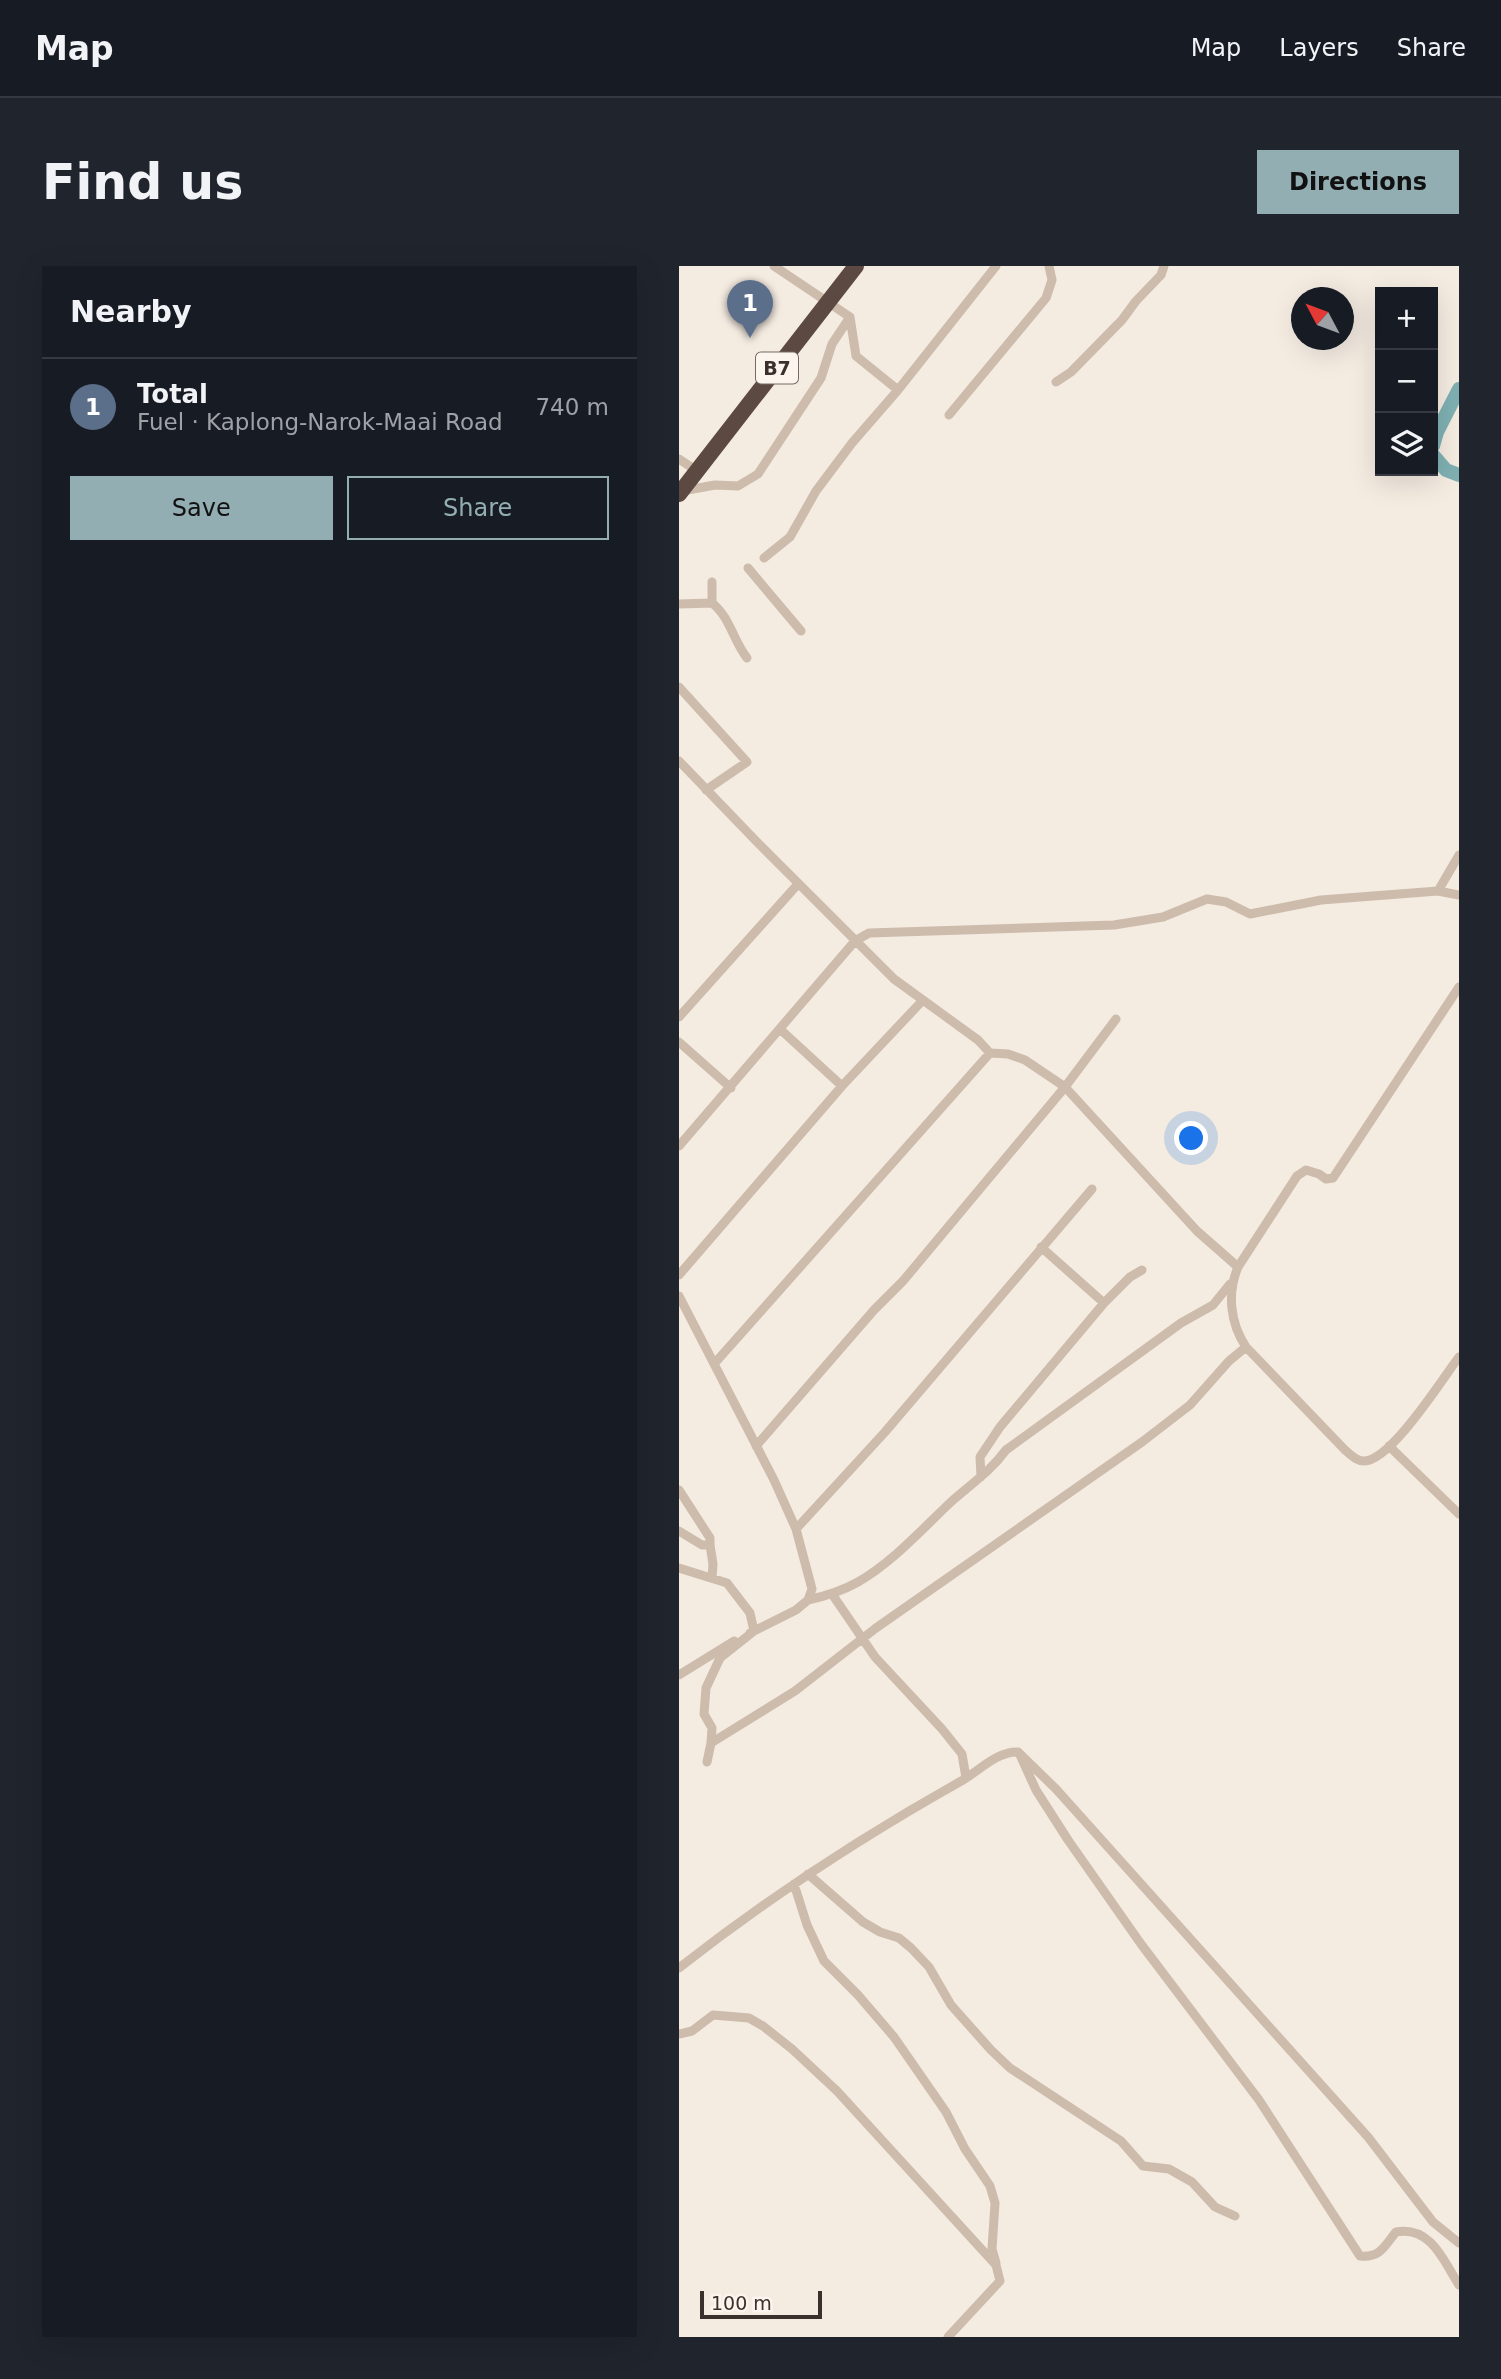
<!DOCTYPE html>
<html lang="en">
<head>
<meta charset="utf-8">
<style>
  body { margin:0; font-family:"DejaVu Sans",sans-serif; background:#20242c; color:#f1f3f6 }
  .controls { position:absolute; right:21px; top:21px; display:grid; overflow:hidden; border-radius:0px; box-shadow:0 7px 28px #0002 }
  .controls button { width:63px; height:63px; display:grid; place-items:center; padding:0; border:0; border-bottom:2px solid #363941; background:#171b24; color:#f1f3f6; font:35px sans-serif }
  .compass { position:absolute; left:612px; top:21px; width:63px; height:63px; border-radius:50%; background:#171b24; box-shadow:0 7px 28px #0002; rotate:311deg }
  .scale { position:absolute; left:21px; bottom:18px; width:122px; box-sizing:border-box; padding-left:7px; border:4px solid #3b302b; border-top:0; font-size:19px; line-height:24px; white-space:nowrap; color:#3b302b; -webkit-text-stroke:5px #fbf5ee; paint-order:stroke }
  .you { position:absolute; left:513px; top:873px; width:24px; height:24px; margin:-18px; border:5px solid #fff; border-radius:50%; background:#1a73e8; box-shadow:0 0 0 10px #1a73e833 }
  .badge { display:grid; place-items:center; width:46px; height:46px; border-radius:50%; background:#92aeb2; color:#fff; font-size:23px; font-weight:700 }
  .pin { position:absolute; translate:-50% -58px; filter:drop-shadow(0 2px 4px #0008) }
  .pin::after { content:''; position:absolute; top:37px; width:24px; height:21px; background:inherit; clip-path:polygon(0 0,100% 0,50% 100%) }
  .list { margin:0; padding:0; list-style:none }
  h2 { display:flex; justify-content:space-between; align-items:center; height:91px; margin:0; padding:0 28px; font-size:30px }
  h2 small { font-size:23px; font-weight:400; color:#9ea1a6 }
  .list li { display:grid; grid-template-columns:46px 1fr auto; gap:21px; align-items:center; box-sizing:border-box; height:98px; padding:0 28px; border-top:2px solid #363941 }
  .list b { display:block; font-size:26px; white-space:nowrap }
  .list p { margin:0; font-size:23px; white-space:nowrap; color:#9ea1a6 }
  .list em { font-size:23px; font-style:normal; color:#9ea1a6 }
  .actions { display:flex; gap:14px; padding:21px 28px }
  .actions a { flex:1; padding:16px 0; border:2px solid #92aeb2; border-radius:0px; text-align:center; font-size:24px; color:#92aeb2 }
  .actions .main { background:#92aeb2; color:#111 }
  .icon { flex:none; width:38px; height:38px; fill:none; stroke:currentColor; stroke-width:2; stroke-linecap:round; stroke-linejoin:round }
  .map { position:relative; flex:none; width:780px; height:2071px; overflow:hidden; border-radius:0px }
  header { display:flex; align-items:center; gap:42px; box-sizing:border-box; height:98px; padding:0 35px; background:#171b24; border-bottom:2px solid #363941 }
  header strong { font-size:33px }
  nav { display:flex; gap:38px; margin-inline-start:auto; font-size:24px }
  .intro { display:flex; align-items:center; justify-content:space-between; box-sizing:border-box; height:168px; padding:0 42px }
  h1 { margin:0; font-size:49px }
  .button { padding:18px 32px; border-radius:0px; background:#92aeb2; color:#111; font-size:24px; font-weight:700 }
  main { display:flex; gap:42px; padding:0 42px }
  aside { flex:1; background:#171b24; border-radius:0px; box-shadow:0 7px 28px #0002 }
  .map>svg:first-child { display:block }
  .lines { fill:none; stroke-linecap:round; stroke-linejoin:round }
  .river { stroke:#7fb0b2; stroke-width:14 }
  .street { stroke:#cdbbac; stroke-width:9 }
  .highway { stroke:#5c4a42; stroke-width:16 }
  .labels { text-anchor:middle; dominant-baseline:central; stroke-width:5; stroke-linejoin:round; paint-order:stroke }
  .shield { fill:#fbf5ee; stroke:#756b66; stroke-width:2 }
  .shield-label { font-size:19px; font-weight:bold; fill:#3b302b }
</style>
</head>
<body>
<header>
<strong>Map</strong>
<nav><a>Map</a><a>Layers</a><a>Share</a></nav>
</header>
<div class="intro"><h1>Find us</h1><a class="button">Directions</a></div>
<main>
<aside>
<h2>Nearby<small></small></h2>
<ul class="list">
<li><span class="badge" style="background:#5c6f8a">1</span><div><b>Total</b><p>Fuel · Kaplong-Narok-Maai Road</p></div><em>740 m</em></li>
</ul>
<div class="actions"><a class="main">Save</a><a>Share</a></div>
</aside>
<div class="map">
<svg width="780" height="2071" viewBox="0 0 780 2071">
  <rect width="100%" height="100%" fill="#f4ebe1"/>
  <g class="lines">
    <!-- river -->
    <path class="river" d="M754,180L758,166L780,123
      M754,189L767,204L780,209"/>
    <!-- street -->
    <path class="street" d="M377,116L392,106L443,54L457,35L482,9L485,0
      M219,124L317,0
      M270,149L367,32L373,14L370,0
      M0,193L18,205
      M3,225L36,219L59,220L79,208L142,112L153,78L171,51L95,0
      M85,292L111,271L137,225L173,177L219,124L177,90L171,51
      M69,302L122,365
      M33,316V337C51,351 54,374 68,392
      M0,338L33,337
      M0,421L68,496L27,524
      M0,495L79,577L215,713L299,774L311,787L329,788L346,794L386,821L518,965L559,1001
      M759,625L780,589
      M780,721L654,912L647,913L640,908L627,904L618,910L559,1001C548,1027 551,1057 567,1081L666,1184C672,1189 677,1195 685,1195C712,1195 764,1112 780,1091
      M0,751L119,618
      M102,764L163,820
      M0,776L52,822
      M0,880L176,675L190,667L435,659L484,651L528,633L547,636L571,648L642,634L759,625L780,629
      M362,981L425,1037
      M0,1009L163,820L244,734
      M0,1030L95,1214L117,1263L133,1323L129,1334L117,1344L75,1365L41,1392L27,1422L25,1448L33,1462L32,1477L28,1496
      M35,1098L311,787
      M77,1180L195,1044L224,1015L386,821L437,753
      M710,1180L780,1248
      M302,1211L301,1191L321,1161L425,1037L451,1011L463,1004
      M0,1224L31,1272V1279H23L0,1265
      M117,1263L206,1166L413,923
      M31,1279L34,1298L33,1312
      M0,1302L48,1317L71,1347L75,1365L71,1367
      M153,1328L196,1391L263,1463L283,1488L287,1512
      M129,1334C147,1330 163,1325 179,1316C214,1296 244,1262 273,1235C293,1217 310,1207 327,1184L502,1057L534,1039L551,1018
      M0,1409L55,1375
      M32,1477L116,1425L197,1362L463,1176L511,1139L550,1095L567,1081
      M341,1489L357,1524L389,1574L462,1678L580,1834L681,1990C702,1992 706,1979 717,1966C752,1960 764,1994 780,2019
      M129,1608L184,1656L201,1666L220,1672L232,1682L250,1701L272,1739L312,1784L331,1802L442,1875L464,1900L490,1903L513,1916L536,1941L556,1950
      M115,1618L128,1659L145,1695L179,1729L215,1771L267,1846L286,1883L311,1920L316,1937L313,1983L317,1997
      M0,1702C89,1632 184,1570 284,1514C301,1504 319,1485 339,1486L377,1523L689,1871L754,1956L780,1977
      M0,1768L13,1765L34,1749L70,1752L84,1760L113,1783L158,1825L317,1999L321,2015L269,2071"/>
    <!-- highway -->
    <path class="highway" d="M0,228L177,0"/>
  </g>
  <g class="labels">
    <!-- shield labels -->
    <rect class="shield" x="77" y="86.5" width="42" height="31" rx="5"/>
    <g class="shield-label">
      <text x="98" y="102">B7</text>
    </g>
  </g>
</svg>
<div class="controls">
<button>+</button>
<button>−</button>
<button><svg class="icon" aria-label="layers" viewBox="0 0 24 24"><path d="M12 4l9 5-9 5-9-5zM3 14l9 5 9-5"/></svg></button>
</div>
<svg class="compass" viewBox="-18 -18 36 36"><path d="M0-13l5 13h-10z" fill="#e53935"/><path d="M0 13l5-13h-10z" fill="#9ea1a6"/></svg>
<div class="scale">100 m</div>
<div class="you"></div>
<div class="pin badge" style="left:71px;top:72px;background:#5c6f8a">1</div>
</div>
</main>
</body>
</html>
